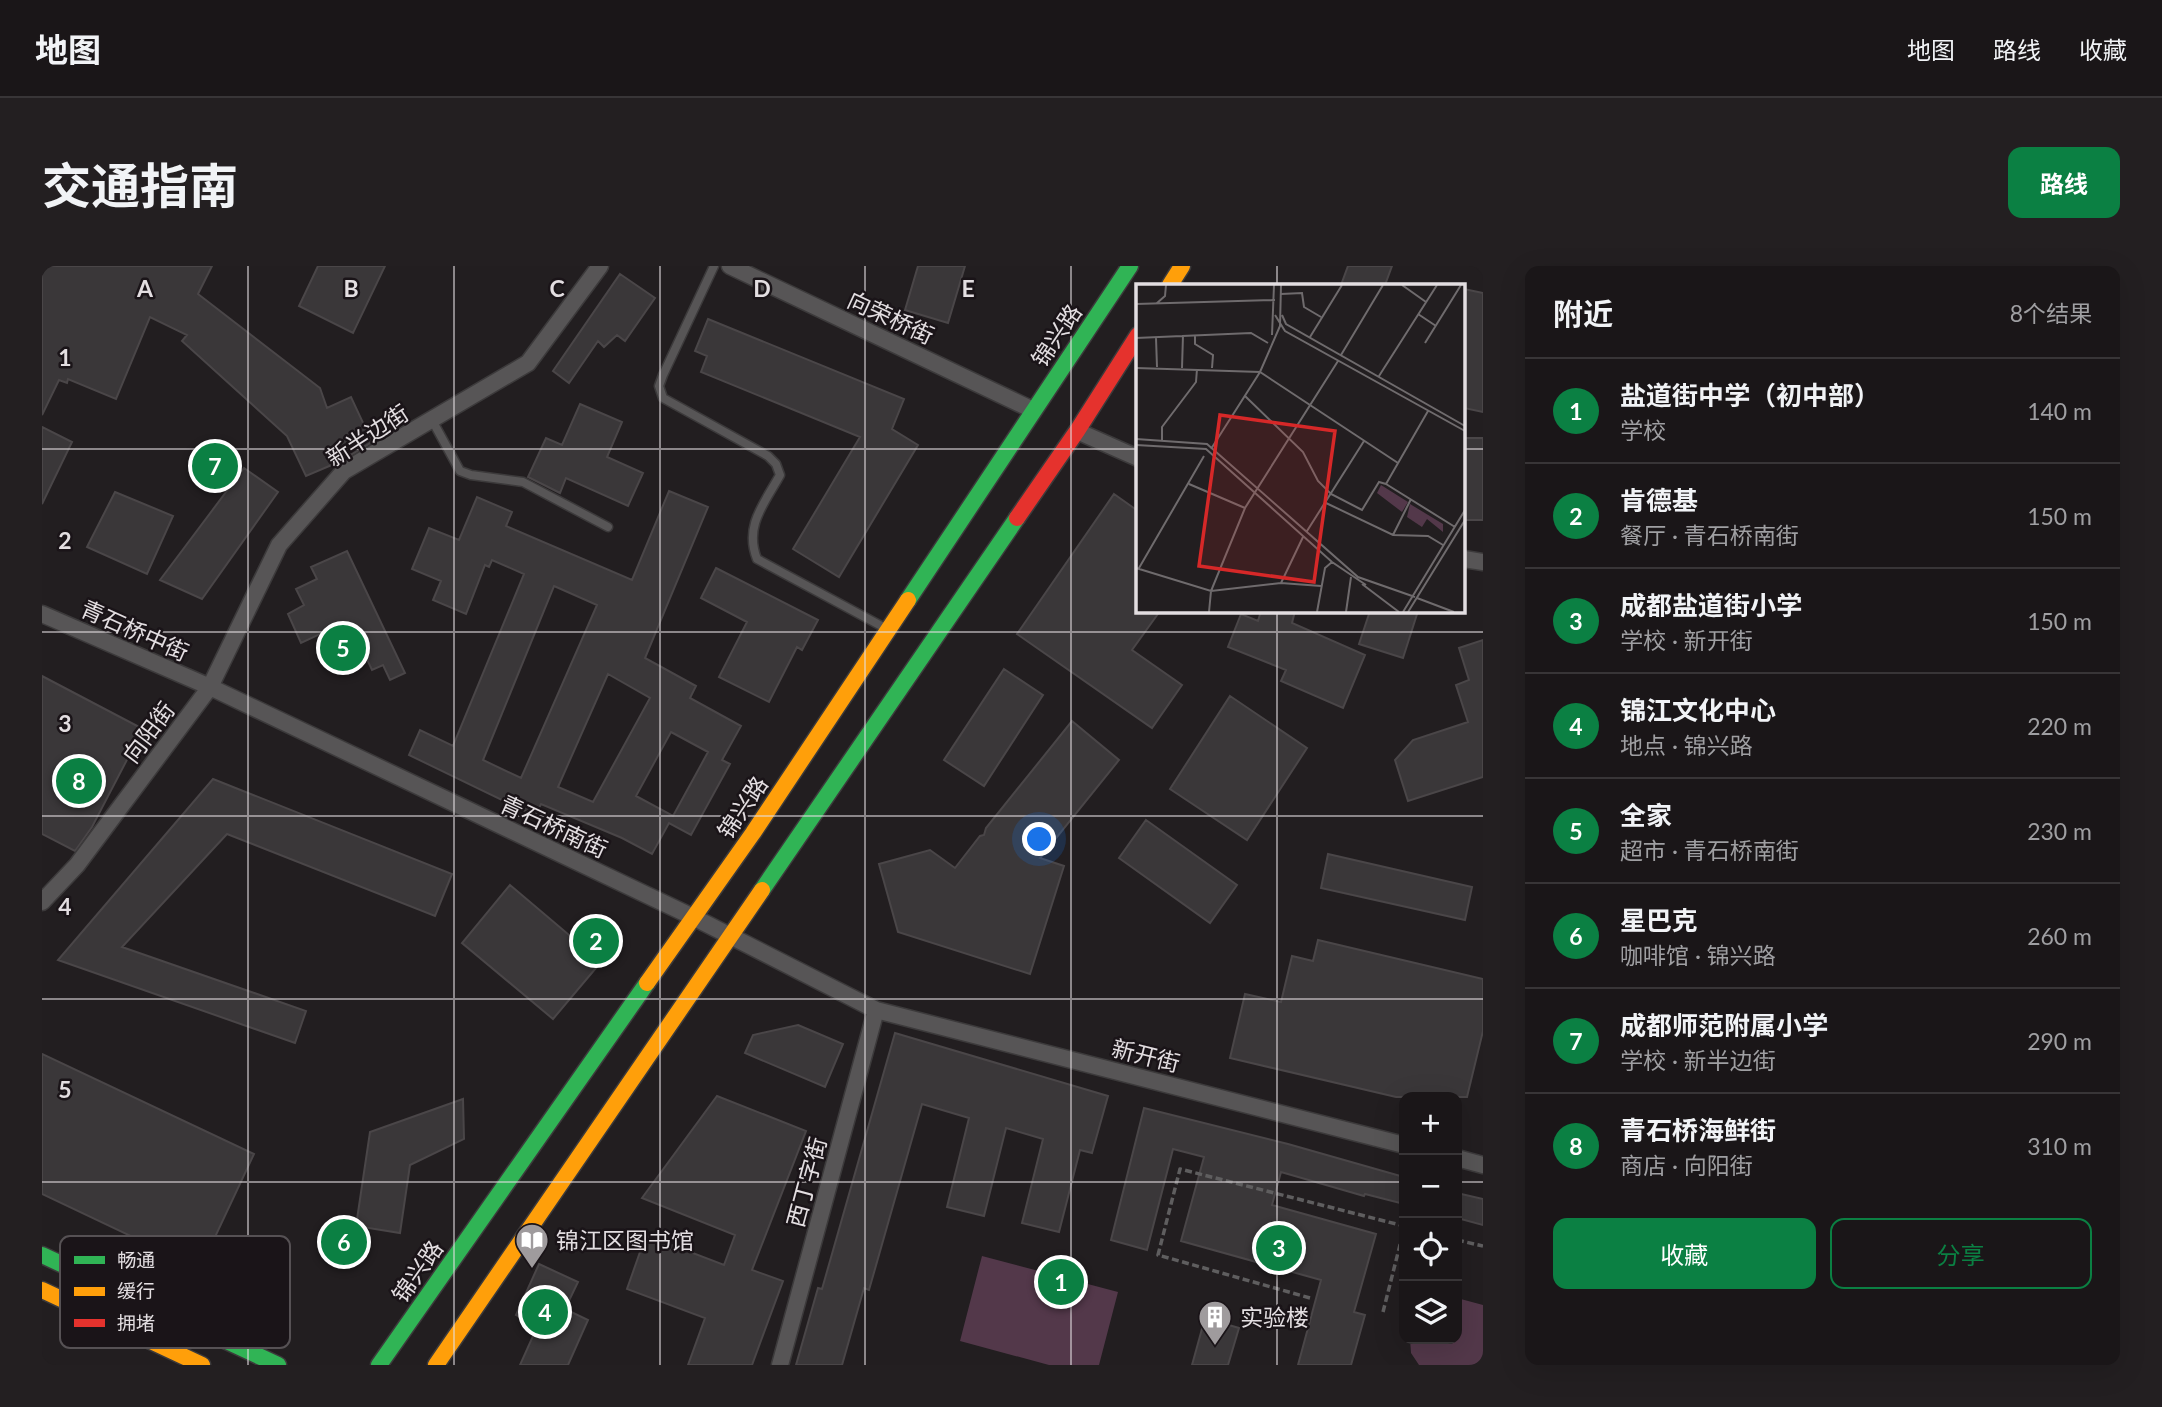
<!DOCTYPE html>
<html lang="zh">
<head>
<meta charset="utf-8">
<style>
  body { margin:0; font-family:Lato,"Noto Sans SC",sans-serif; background:#231f21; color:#f1f3f6 }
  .controls { position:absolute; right:21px; bottom:21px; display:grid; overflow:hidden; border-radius:14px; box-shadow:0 7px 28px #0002 }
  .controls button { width:63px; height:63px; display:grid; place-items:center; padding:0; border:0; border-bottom:2px solid #383537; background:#1a1618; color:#f1f3f6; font:35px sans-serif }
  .you { position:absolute; left:998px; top:574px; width:24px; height:24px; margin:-18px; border:5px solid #fff; border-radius:50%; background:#1a73e8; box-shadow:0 0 0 10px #1a73e833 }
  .badge { display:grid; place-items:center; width:46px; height:46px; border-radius:50%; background:#0b8043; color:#fff; font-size:23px; font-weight:700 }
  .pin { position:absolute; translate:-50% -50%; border:4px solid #fff; box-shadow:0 2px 7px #0006 }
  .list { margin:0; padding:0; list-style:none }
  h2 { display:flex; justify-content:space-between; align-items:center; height:91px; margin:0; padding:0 28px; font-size:30px }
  h2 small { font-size:23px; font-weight:400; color:#9f9fa2 }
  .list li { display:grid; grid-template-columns:46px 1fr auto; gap:21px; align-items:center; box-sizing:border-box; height:105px; padding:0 28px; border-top:2px solid #383537 }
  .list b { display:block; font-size:26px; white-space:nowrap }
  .list p { margin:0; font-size:23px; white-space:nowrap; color:#9f9fa2 }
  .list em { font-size:23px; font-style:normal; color:#9f9fa2 }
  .actions { display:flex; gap:14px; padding:21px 28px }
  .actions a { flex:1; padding:16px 0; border:2px solid #0b8043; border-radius:14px; text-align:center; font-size:24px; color:#0b8043 }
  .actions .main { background:#0b8043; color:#fff }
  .icon { flex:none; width:38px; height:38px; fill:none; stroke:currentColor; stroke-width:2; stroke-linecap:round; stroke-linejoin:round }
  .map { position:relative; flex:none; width:1441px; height:1099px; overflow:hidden; border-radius:14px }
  header { display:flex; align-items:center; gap:42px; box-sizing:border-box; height:98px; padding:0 35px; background:#1a1618; border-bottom:2px solid #383537 }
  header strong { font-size:33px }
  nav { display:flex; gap:38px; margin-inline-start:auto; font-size:24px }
  .intro { display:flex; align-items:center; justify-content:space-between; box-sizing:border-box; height:168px; padding:0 42px }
  h1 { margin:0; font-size:49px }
  .button { padding:18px 32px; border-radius:14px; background:#0b8043; color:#fff; font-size:24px; font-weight:700 }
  main { display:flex; gap:42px; padding:0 42px }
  aside { flex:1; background:#1a1618; border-radius:14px; box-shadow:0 7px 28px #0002 }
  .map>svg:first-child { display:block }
  .green { fill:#53384a }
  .building { fill:#3a3739; stroke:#4a4648; stroke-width:2; fill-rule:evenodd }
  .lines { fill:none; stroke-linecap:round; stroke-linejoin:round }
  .lane-casing { stroke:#3c3a3b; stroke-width:11 }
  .street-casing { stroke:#3c3a3b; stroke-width:19 }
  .fast-casing { stroke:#3c3a3b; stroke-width:19 }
  .slow-casing { stroke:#3c3a3b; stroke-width:19 }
  .jam-casing { stroke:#3c3a3b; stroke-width:19 }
  .path { stroke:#5f5e5f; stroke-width:3.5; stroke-dasharray:7 3.5; stroke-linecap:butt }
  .lane { stroke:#575556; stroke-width:8 }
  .street { stroke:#575556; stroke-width:16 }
  .fast { stroke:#30b455; stroke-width:16 }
  .slow { stroke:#ff9f0a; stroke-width:16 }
  .jam { stroke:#e5322d; stroke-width:16 }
  .grid { fill:none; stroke:#e3dee1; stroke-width:2; stroke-opacity:0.55 }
  .labels { text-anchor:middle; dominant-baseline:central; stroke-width:5; stroke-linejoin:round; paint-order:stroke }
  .street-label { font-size:23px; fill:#e3dee1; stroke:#1a1418 }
  .poi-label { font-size:23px; fill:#e3dee1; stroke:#1a1418; text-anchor:start }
  .inset-road { fill:none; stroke:#6f6b6d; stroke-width:2 }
  .view { fill:#d62828; fill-opacity:0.15; stroke:#d62828; stroke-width:3.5 }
  .inset-edge { fill:none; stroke:#e3dee1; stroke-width:3.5 }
  .key { fill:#1a1418; stroke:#565154; stroke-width:2 }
  .key-label { font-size:19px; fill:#e3dee1 }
  .grid-label { font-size:23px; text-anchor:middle; font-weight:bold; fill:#e3dee1; stroke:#1a1418; stroke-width:5; stroke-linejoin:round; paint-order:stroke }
</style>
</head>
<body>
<header>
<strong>地图</strong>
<nav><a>地图</a><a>路线</a><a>收藏</a></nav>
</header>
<div class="intro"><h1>交通指南</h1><a class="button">路线</a></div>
<main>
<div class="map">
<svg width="1441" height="1099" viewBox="0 0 1441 1099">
  <rect width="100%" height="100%" fill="#221e20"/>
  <!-- green -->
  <path class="green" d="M940,990L1076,1026L1057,1099H1007L918,1075Z
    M1415,1032L1441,1039V1099H1377L1369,1087L1368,1073H1415Z"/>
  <!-- building -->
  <path class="building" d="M0,0H170L156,28L278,122L285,142L309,131L330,176L299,195L264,210L245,170L140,75L145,69L108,51L74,133L26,113L25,117L17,114L0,149Z
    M276,0H343L311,67L257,40Z
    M876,0H923L906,57L863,44Z
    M1306,0H1350L1343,19H1299Z
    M578,8L613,32L583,75L575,69L562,81L556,75L527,117L511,105Z
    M1422,23L1441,27V146L1422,142Z
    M666,53L862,133L850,163L876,179L797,311L751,283L818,171L659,106L665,90L653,85Z
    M538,138L580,156L565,191L601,207L586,240L524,212L518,227L486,211L504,172L520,179Z
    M0,161L30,176L0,238Z
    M1422,172H1441V254H1422Z
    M202,202L236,226L160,333L118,314Z
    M627,225L666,241L603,392L654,420L648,432L699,460L680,494L688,498L649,569L627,557L610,588L580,572L499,538L493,550L367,489L378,464L411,480L482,308L450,294L447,301L443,299L424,348L391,334L399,315L370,303L387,262L417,274L435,231L470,246L464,260L590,314ZM512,320L555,339L479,512L441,494ZM566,408L608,432L551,536L516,521ZM629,466L666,486L631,550L594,530Z
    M73,226L131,250L105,308L45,281Z
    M1072,228L1096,245V345H1118L1090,384L1140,419L1110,462L975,368Z
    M305,285L363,407L348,414L341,399L330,404L323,389L311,395L295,360L259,377L246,348L262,339L254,323L275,313L269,301Z
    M674,302L776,354L760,384L755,381L727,436L677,411L705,356L659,332Z
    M1219,345H1253L1250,357L1323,389L1301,442L1239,415L1244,404L1186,381L1199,348L1216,355Z
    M1328,345H1376L1361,392L1317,378Z
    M1441,374V511L1366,535L1353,494L1371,474L1426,456L1414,419L1427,414L1417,382Z
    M962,403L1001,429L942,520L902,494Z
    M0,410L101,463L50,561L33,585L0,568Z
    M1188,430L1265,482L1205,574L1128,523Z
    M1030,455L1077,494L998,592L1022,600L988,708L856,666L837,598L888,584L913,602L938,570L942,569L944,562Z
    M171,513L410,608L393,650L185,568L80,681L264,745L253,777L16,694Z
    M1104,554L1195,619L1168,657L1077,592Z
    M1286,588L1430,621L1423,654L1279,622Z
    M468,619L559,696L511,753L420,677Z
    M1276,674L1441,713V765L1425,831H1354L1188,792L1203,728L1239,736L1250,690L1271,695Z
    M756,759L801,778L783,821L703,787L711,769Z
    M853,767L1066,830L1050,887L1038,884L1017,966L980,957L1001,873L964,862L942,950L905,941L927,852L880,838L827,1024L822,1022L800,1099H754L776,1022L780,1023Z
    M0,788L212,888L158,1003L0,928Z
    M675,830L764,865L710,1004L741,1015L710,1099H646L663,1052L585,1023L604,969L682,999L693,969L600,932Z
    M421,833L422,873L368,899L358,967L314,960L328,866Z
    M1102,842L1246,878L1362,911V938L1323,928L1322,930L1239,906L1230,939L1334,968L1312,1046L1323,1049L1309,1099H1256L1279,1014L1139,975L1162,891L1131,883L1105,984L1069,974Z
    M1415,927L1441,933V959L1415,952Z
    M497,998L536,1016L523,1043L546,1054L526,1099H478L496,1059L474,1049Z
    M1163,1052L1197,1062L1186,1099H1150Z"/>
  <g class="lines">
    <defs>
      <path id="lane" d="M672,0L621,109L617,120L621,132L726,190L734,198L738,209C722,238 702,260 715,293L845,363
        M390,154L418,205L429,209L481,216L566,261"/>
      <path id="street" d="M688,0L991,144
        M1035,165L1096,192
        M1422,293L1441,296
        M0,348L168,421L651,651L834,744L1362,879
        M0,636L35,599L168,421L237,279L302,205L486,97L558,0
        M1415,892L1441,899
        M738,1099L834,744"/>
      <path id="fast" d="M866,334L1088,0
        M720,624L975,252
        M0,989L236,1099
        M337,1099L605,717"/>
      <path id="slow" d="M1128,19L1140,0
        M605,717L711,567L866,334
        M0,1024L160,1099
        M394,1099L720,624"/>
      <path id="jam" d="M975,252L1035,165L1096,69"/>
    </defs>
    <!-- lane casing -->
    <use href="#lane" class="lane-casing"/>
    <!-- street casing -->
    <use href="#street" class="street-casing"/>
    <!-- fast casing -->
    <use href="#fast" class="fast-casing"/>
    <!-- slow casing -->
    <use href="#slow" class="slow-casing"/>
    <!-- jam casing -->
    <use href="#jam" class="jam-casing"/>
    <!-- path -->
    <path class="path" d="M1415,974L1441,980
      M1268,1032L1116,989L1138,903L1362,960
      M1341,1046L1362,963"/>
    <!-- lane -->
    <use href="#lane" class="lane"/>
    <!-- street -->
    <use href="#street" class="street"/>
    <!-- fast -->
    <use href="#fast" class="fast"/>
    <!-- slow -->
    <use href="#slow" class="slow"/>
    <!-- jam -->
    <use href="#jam" class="jam"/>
  </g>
  <!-- grid -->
  <path class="grid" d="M206,0V1099M412,0V1099M618,0V1099M823,0V1099M1029,0V1099M1235,0V19M0,183H1096M1422,183H1441M1235,345V1099M0,366H1441M0,550H1441M0,733H1441M0,916H1362M1415,916H1441"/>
  <!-- icons -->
  <defs>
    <symbol id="library-pin" viewBox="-11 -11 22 30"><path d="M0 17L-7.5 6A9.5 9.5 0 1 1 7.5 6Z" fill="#9f9b9d" stroke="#1a1418"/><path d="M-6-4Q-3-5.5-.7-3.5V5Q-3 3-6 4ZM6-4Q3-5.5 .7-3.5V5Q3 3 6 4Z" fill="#fff"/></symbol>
    <symbol id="building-pin" viewBox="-11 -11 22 30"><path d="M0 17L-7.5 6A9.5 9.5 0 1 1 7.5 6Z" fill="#9f9b9d" stroke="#1a1418"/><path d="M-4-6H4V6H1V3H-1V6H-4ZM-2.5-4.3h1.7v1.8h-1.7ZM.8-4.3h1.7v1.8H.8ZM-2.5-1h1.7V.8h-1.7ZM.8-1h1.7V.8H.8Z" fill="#fff"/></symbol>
  </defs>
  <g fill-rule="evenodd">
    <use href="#library-pin" x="471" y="955" width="38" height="52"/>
    <use href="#building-pin" x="1154" y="1032" width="38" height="52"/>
  </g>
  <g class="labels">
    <!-- street labels -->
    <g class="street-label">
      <text transform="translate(849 51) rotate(25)">向荣桥街</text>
      <text transform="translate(1014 69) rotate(-56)">锦兴路</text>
      <text transform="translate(325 169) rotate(-33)">新半边街</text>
      <text transform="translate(93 364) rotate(24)">青石桥中街</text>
      <text transform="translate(106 466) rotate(-53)">向阳街</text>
      <text transform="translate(700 541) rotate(-56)">锦兴路</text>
      <text transform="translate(512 560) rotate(25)">青石桥南街</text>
      <text transform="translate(1104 789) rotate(14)">新开街</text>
      <text transform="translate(764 916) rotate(-75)">西丁字街</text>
      <text transform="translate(375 1005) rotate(-55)">锦兴路</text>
    </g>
    <!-- poi labels -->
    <g class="poi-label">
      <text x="514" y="974">锦江区图书馆</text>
      <text x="1198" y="1051">实验楼</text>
    </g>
  </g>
  <!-- overview -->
  <g transform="translate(1094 18)">
    <rect width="329" height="329" fill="#221e20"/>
    <path d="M245,201L272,218L266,228L241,209ZM274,220L307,240V248L291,235L286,243L271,233Z" fill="#53384a"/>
    <path class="inset-road" d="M266,1L290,18M145,10L166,9L168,23L185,33M21,19L29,12L30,1M0,20L139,16M282,30L300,42M139,31L149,47L329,147M146,31L150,40L329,142M59,51V60L77,71L76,84M136,51L138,1M174,53L206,1M0,54L115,49L132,59M20,54L21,83M289,59L325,1M205,71L247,1M0,84L124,88L262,179M46,84L47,51M243,92L301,1M109,112L167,168L182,197L195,210L226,226L243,198L250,200M0,155L71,160L222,293L279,313M26,156V143L60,98L61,85M0,161L70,165L196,278L230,301M75,165L124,88L144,42L145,1M53,200L109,224M250,200L292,127M250,200L319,243M190,219L257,251L292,252L307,261M171,247L228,157M257,251L275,215M0,284L75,307L145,299L185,302M3,284L68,172M145,299L167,253M226,300L263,328M281,314L318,328M73,328L75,307L109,224L202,77M181,328L189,284L196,278M210,328L215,293M267,328L329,226M272,328L329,236"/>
    <path class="view" d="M84,131L199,147L178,298L63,282Z"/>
    <rect width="329" height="329" class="inset-edge"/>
  </g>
  <!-- legend -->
  <rect x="18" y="970" width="230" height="112" rx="10" class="key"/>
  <rect x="32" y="990" width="31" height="8" fill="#30b455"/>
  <rect x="32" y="1021" width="31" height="9" fill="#ff9f0a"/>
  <rect x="32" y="1053" width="31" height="8" fill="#e5322d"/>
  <g class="key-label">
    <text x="75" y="1001">畅通</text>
    <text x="75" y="1032">缓行</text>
    <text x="75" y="1064">拥堵</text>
  </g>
  <g class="grid-label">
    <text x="103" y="31">A</text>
    <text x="309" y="31">B</text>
    <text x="515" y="31">C</text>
    <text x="720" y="31">D</text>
    <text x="926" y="31">E</text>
    <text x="23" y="100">1</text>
    <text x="23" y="283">2</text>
    <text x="23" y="466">3</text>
    <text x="23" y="649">4</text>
    <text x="23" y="832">5</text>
  </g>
</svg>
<div class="controls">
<button>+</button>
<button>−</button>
<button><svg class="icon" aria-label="locate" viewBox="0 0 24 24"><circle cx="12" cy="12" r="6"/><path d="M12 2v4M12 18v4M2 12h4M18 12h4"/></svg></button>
<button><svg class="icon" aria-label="layers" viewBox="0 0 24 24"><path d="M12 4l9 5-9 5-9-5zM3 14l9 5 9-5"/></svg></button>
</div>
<div class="you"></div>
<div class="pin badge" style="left:1019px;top:1016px">1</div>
<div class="pin badge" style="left:554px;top:675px">2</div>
<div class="pin badge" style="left:1237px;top:982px">3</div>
<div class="pin badge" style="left:503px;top:1046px">4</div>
<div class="pin badge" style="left:301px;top:382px">5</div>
<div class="pin badge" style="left:302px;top:976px">6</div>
<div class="pin badge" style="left:173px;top:200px">7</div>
<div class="pin badge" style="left:37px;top:515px">8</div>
</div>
<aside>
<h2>附近<small>8个结果</small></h2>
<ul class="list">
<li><span class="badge">1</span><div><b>盐道街中学（初中部）</b><p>学校</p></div><em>140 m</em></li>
<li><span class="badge">2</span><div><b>肯德基</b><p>餐厅 · 青石桥南街</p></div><em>150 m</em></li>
<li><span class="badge">3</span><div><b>成都盐道街小学</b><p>学校 · 新开街</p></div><em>150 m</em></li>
<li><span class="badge">4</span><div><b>锦江文化中心</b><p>地点 · 锦兴路</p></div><em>220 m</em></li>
<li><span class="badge">5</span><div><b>全家</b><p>超市 · 青石桥南街</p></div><em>230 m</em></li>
<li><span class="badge">6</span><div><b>星巴克</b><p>咖啡馆 · 锦兴路</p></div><em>260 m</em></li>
<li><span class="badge">7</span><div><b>成都师范附属小学</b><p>学校 · 新半边街</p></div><em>290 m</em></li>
<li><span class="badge">8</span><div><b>青石桥海鲜街</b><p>商店 · 向阳街</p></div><em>310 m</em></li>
</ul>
<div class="actions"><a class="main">收藏</a><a>分享</a></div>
</aside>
</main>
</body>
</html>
